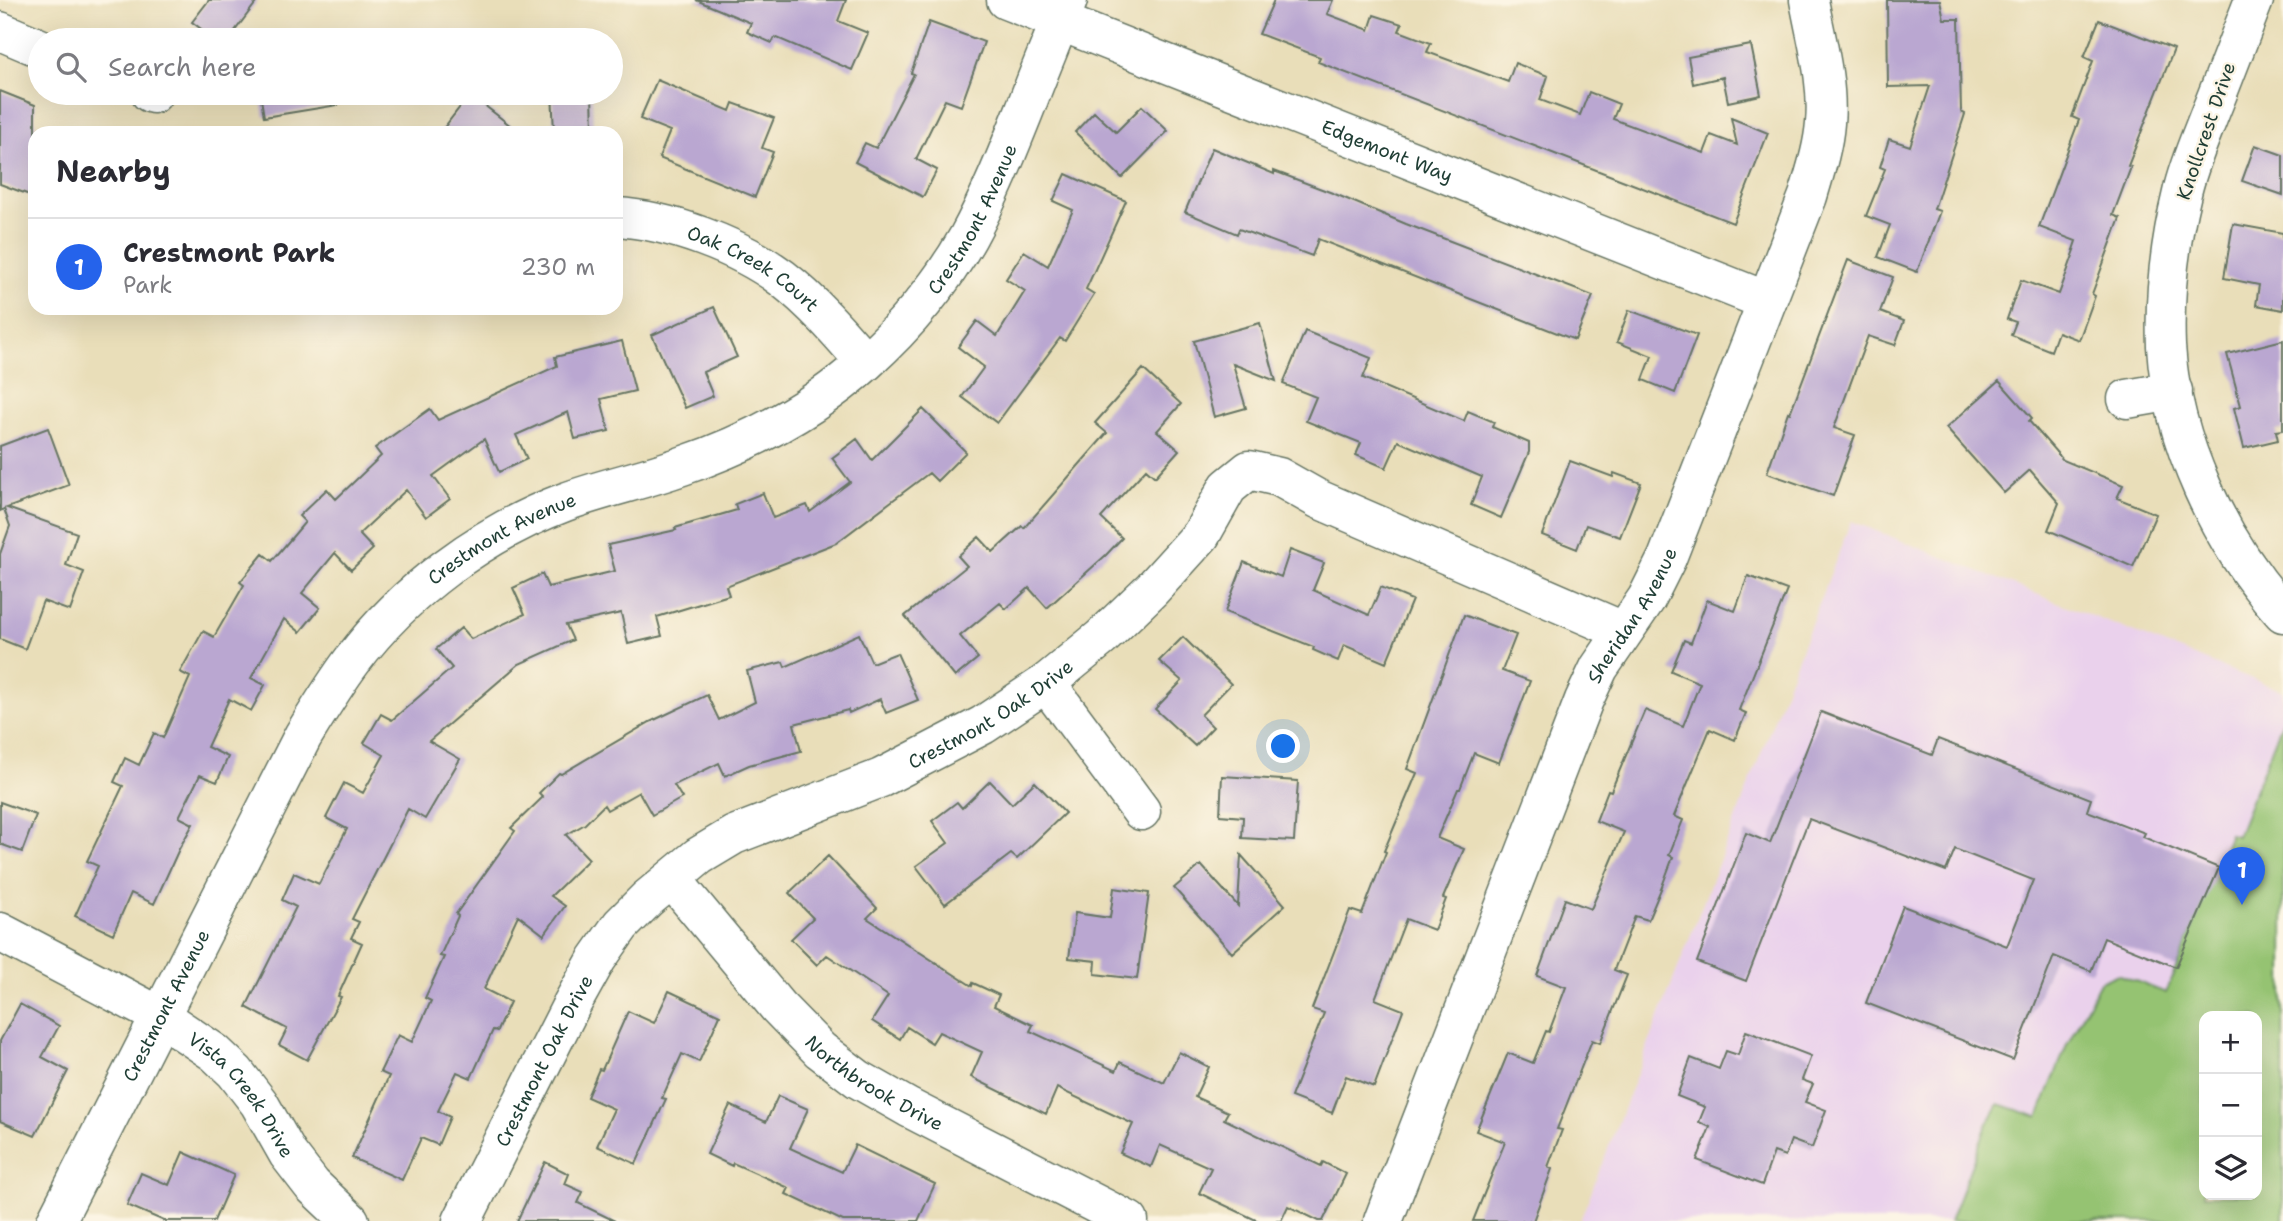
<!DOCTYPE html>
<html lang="en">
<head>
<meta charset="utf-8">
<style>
  body { margin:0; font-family:"Shantell Sans",sans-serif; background:#f2f2f3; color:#2b2b33 }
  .controls { position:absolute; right:21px; bottom:21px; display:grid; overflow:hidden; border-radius:14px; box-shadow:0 7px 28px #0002 }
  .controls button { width:63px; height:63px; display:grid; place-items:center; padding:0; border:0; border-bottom:2px solid #e1e1e2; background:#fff; color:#2b2b33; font:35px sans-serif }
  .you { position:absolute; left:1284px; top:747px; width:24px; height:24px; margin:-18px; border:5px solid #fff; border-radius:50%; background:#1a73e8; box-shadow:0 0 0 10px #1a73e833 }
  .badge { display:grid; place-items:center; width:46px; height:46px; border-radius:50%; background:#2563eb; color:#fff; font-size:23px; font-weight:700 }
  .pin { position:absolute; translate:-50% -58px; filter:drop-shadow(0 2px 4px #0008) }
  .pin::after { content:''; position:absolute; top:37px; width:24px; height:21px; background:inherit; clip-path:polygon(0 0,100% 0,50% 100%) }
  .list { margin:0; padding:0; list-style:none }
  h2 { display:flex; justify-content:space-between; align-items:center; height:91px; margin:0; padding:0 28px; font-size:30px }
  h2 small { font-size:23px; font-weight:400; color:#7c7c81 }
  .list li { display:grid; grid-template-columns:46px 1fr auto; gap:21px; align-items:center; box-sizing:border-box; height:98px; padding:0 28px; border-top:2px solid #e1e1e2 }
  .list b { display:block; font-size:26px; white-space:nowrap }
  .list p { margin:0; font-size:23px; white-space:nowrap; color:#7c7c81 }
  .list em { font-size:23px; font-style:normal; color:#7c7c81 }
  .icon { flex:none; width:38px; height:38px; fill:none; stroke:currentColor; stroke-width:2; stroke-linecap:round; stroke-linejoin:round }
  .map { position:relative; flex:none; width:2283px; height:1221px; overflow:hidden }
  .search { position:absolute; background:#fff; box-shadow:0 7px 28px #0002; left:28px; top:28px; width:595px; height:77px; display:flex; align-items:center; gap:18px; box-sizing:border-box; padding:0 24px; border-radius:38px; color:#7c7c81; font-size:26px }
  .panel { position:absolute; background:#fff; box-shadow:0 7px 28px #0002; left:28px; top:126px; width:595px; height:189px; border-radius:21px }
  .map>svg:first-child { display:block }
  .built { fill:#ead1ec }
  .green { fill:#95c372; stroke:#5a8053; stroke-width:2; fill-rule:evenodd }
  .building { fill:#baa7d1 }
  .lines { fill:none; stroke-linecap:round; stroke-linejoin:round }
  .minor-casing { stroke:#667563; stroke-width:41 }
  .minor { stroke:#fff; stroke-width:38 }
  .labels { text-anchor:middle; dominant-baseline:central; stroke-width:5; stroke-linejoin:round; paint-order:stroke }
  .street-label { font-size:19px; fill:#1f3d34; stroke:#fcf5e5 }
</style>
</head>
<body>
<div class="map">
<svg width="2283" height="1221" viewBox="0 0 2283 1221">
  <rect width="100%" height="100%" fill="#fcf5e5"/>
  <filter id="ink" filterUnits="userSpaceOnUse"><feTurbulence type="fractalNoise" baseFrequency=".0143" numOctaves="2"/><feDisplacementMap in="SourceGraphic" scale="14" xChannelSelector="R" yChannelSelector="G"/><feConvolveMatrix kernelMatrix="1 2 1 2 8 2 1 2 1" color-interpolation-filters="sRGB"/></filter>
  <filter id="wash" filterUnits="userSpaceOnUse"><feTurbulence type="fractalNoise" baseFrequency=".00686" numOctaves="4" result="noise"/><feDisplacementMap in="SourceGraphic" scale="28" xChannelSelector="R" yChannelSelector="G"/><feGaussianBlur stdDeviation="1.57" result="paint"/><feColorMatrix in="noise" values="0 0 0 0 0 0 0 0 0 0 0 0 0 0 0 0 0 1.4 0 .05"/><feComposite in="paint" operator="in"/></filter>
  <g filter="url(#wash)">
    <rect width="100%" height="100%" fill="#e9deb9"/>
    <!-- built -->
    <path class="built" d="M1851,521L2283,691V720L2237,837L2230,834L2166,993L2118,974L2100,982L2067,1045L2038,1118L1999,1104L1987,1125L1950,1221H1580Z"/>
    <!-- green -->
    <path class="green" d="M2283,720V1221H1950L1987,1125L1999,1104L2038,1117L2067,1045L2100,982L2118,974L2166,993L2230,834L2237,836ZM2204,1016H2257V1195H2204Z"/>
    <g id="blocks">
      <!-- building -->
      <path class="building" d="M209,0H258L228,40H216L192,22Z
        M696,0H846L838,21L868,33L852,70L775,37L772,43L747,32L751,23Z
        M1274,0H1333L1327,14L1369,30L1374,15L1402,24L1399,31L1431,43L1427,52L1508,82L1515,63L1548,76L1540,100L1580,115L1589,92L1619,104L1613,119L1704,153L1711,135L1737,145L1731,118L1768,133L1733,223L1318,62L1320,57L1259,34Z
        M1887,0H1940L1944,19H1959L1961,112L1965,114L1934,209L1940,211L1917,272L1878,257L1890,225L1866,216L1885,169L1880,167L1889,139L1910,146L1930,86L1888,87Z
        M2099,20L2174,49L2128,166L2131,167L2113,215L2120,218L2092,294L2095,296L2079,340L2058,332L2051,351L2011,335L2016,322L2007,319L2021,280L2059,294L2075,250H2073L2076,241L2039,227L2079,120L2072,117L2093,61L2084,57Z
        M929,22L984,42L961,106L945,100L916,159L937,170L923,197L855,162L865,143L876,148L914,74L911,73Z
        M1751,45L1761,95L1728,102L1723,77L1693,84L1688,57Z
        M657,80L730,111L733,103L774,118L762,148L773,152L755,197L659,158L670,131L640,119Z
        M0,91L35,105V197L0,184Z
        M260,93H337L338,105L264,117Z
        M552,93H592L593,130L554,131Z
        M470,94L520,133H440Z
        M1142,106L1168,131L1122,178L1075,132L1094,112L1116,132Z
        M2255,145L2283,155V195L2242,181Z
        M1212,148L1274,174V171L1335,194L1406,224L1593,296L1575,340L1318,239L1312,256L1239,229L1237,234L1185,212Z
        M1066,174L1126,201L1086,289L1094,294L1065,341L1060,338L997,423L962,397L984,367L958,347L977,321L997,336L1025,291L1006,279L1024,251L1048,266L1073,210L1053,201Z
        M2233,224L2283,233V310L2256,305L2259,285L2224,278Z
        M1848,260L1893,277L1880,312L1904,321L1895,345L1868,336L1834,428L1855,435L1833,496L1767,473L1788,412L1790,413Z
        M714,307L737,357L703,372L713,396L685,408L652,335Z
        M1629,310L1697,335L1675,393L1643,380L1652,356L1617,342Z
        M1260,323L1276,381L1233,364L1246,408L1214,417L1194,341Z
        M1305,331L1371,358L1363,378L1464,421L1468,411L1494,422L1492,427L1529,443V452L1501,518L1471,505L1482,477L1398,441L1386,468L1356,455L1361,443L1306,421L1316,397L1283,384Z
        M2283,340V430L2276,431L2278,440L2244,448L2234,408L2241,406L2227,354Z
        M622,341L635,391L601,399L609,431L575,439L568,412L516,435L527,459L499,472L484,439L433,476L450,499L426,517L406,490L359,534L373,549L351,570L335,553L302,593L320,608L300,632L284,619L251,678L265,685L251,711L229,699L207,747L228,757L217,782L200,775L179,817L193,824L179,849L154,904L131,893L113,934L75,916L98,866L87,861L123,786L114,782L125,758L139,765L154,733L163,738L190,677L180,672L203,631L214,637L244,585L240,582L263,554L272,561L305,522L299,516L327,489L336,499L381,456L375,448L430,409L438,420L557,366L555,357Z
        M1143,369L1181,404L1157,431L1179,450L1155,477L1146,469L1101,518L1122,538L1106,555L1047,608L1029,588L1006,609L1000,603L960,636L978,658L955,677L905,616L967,566L958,556L979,537L993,552L1022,526L1024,528L1107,433L1095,423Z
        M1999,381L2032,418L2029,421L2063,460L2123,485L2117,498L2156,514L2133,567L2048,530L2059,503L2030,470L2004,493L1946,428Z
        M923,409L966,452L937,481L929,473L836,543L726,586L729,595L657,617L662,636L628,644L621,613L566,625L573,640L519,664L429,741L460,759L425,819L408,809L352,919L359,922L351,938L362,943L338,996L341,997L307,1060L279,1045L287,1029L246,1007L296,907L282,900L294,873L319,884L347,829L326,818L344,783L363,793L384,755L364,743L381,714L392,720L452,668L436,649L461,628L471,639L525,614L513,588L542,574L548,587L615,571L608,545L676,530L675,528L737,510L735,504L763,493L773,518L807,505L810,512L850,482L832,458L857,439L872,460Z
        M48,428L69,485L7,508L77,533L66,565L84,572L70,611L43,601L25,649L0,639V554L10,526L4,509L0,511V446Z
        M1570,461L1613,477L1614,473L1641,483L1620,537L1586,525L1577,549L1542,535Z
        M1290,550L1324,563L1313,590L1369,615L1381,587L1412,600L1386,663L1344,645L1338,661L1313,650L1314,647L1225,612L1244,562L1281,577Z
        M1748,576L1787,590L1739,710L1746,713L1735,740L1710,729L1674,816L1683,820L1669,855L1673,857L1661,889L1648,920L1635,916L1614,970L1627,975L1600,1043L1592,1040L1557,1129L1562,1130L1548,1167L1552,1169L1533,1221H1473L1505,1142L1476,1131L1488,1102L1508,1053L1533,1063L1546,1031L1549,1032L1566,987L1537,976L1565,899L1591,909L1624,832L1596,821L1608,790L1611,791L1645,710L1683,726L1700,683L1671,671L1684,640L1691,643L1707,600L1735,611Z
        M1464,615L1516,635L1502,671L1530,681L1499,763L1474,753L1460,789H1458L1437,838L1464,849L1443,898L1446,899L1434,930L1406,919L1384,976L1375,999L1403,1010L1374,1087L1346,1076L1332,1113L1291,1097L1324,1013L1312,1009L1350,910L1362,914L1386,852L1384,851L1417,773L1407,769Z
        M859,634L872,663L897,653L918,700L886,713L880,699L849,713L848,710L794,724L801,751L749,765L725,776L719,763L674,785L682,798L652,815L639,792L607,810L604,805L585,824L566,835L589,859L551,896L565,906L544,935L518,915L484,989L510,1002L497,1031L493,1030L471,1078L457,1072L438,1111L450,1117L438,1145L421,1138L402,1180L352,1158L389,1076L380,1072L398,1035L412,1042L431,1001L425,998L444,957L440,956L458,916L456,914L515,831L511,828L543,797L539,793L559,773L561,774L650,722L707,695L719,720L755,702L747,671L783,662L785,667Z
        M1183,637L1231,684L1201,715L1213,727L1195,746L1155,709L1182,681L1159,661Z
        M1821,712L1932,755L1938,739L2091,799L2087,811L2145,833L2143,837L2219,868L2176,967L2104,938L2091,971L2054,956L2013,1060L1866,1003L1903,906L2007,946L2033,880L1955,849L1946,871L1809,819L1746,981L1697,962L1746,833L1770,843Z
        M1222,776L1298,781L1294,841L1242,838L1243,817L1220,815Z
        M990,781L1012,804L1035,782L1065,813L1017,859L1011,854L945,904L916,866L948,843L932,821L957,802L962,808Z
        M0,802L36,815L22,852L0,844Z
        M1241,855L1285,905L1232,953L1174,888L1201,865L1238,906Z
        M828,856L877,908L867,918L972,986L973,983L999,995L994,1006L1033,1025L1030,1031L1116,1071L1120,1062L1164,1083L1179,1052L1209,1067L1195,1097L1228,1112L1224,1119L1321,1166L1323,1162L1346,1174L1323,1221H1319L1288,1206L1281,1221H1258L1199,1193L1211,1168L1160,1145L1151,1167L1120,1153L1133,1124L1057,1088L1046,1114L971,1077L982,1052L939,1032L932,1043L907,1027L900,1039L872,1021L888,996L827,955L817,965L791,939L813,918L789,893Z
        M1114,888L1149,893L1137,979L1095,974L1096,961L1069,958L1075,913L1110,918Z
        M669,991L720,1015L699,1062L682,1054L662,1098L666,1099L636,1164L597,1146L614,1109L587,1097L599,1069L602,1070L628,1011L654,1023Z
        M20,1004L59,1026L42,1057L68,1071L35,1136L0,1121V1041Z
        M1746,1031L1811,1056L1802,1080L1813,1084L1805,1102L1826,1110L1812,1148L1791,1140L1785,1156L1774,1152L1762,1185L1697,1160L1710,1127L1699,1122L1705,1107L1677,1096L1691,1058L1719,1069L1726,1051L1738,1055Z
        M778,1096L808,1109L790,1148L842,1172L855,1145L935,1184L918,1221H843L786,1194L789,1188L733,1163L732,1166L707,1154L730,1105L766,1122Z
        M183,1152L234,1175L214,1221H164L127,1205L141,1173L169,1185Z
        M545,1162L569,1174L565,1184L583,1192L578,1203L615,1221H517Z"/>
    </g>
  </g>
  <g filter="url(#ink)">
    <use href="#blocks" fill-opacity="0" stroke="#667563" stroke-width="2"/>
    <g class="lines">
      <defs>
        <g id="minor">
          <path id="s1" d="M1006,0L1767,301"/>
          <path d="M2254,0C2239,38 2225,76 2210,113C2200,139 2188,166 2182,193C2170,242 2164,296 2166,346C2172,442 2219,541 2283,613"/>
          <path d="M0,31L40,48"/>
          <path d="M150,93L153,94"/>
          <path id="s2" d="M616,217C669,220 739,246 782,278C813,302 840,333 865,362"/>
          <path d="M2127,399L2173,391"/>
          <path d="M1046,683L1141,811"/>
          <path id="s3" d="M672,879L778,1007L820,1050L858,1079L909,1108L1129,1221"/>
          <path id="s4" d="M0,932L160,1016L215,1053L235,1072L259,1103L288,1154L312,1185L350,1221"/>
          <path id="s5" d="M56,1221L303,736C319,710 334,685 352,661C404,591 483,533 565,502C603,488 643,480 682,466C749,443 813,410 866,362C905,327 942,283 968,237C991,195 1009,149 1027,104C1040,69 1055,35 1068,0"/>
          <path id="s6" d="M462,1221L572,1004L597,959L621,925L647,899L699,856L734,835L881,778L983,725L1046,683L1101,638L1152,589L1201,535L1228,487L1249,470L1279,477L1318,499L1623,631"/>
          <path id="s7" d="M1383,1221L1584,700L1599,668L1647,598L1667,558L1808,196C1815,172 1823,148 1825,123C1829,83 1816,39 1809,0"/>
        </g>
      </defs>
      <!-- minor casing -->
      <use href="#minor" class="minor-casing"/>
      <!-- minor -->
      <use href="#minor" class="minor"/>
    </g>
  </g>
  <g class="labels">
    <!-- street labels -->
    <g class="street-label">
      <text transform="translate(2206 131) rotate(-71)">Knollcrest Drive</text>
      <text stroke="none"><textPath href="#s1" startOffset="410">Edgemont Way</textPath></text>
      <text stroke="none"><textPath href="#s5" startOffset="1418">Crestmont Avenue</textPath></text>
      <text stroke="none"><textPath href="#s2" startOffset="149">Oak Creek Court</textPath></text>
      <text stroke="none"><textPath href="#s5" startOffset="830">Crestmont Avenue</textPath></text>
      <text stroke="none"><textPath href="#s7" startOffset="656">Sheridan Avenue</textPath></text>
      <text stroke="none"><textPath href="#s6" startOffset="766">Crestmont Oak Drive</textPath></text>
      <text stroke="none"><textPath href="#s5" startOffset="242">Crestmont Avenue</textPath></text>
      <text stroke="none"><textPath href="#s6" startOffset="180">Crestmont Oak Drive</textPath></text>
      <text stroke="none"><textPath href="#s3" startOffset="290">Northbrook Drive</textPath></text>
      <text stroke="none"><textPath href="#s4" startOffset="296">Vista Creek Drive</textPath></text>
    </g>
  </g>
</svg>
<div class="controls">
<button>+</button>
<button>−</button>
<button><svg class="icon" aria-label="layers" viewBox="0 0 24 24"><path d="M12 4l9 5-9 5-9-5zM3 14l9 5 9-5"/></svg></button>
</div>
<div class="you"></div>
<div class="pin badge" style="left:2242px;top:905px">1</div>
<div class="search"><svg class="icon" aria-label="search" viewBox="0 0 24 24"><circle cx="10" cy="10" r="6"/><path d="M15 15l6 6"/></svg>Search here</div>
<section class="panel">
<h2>Nearby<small></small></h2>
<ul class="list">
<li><span class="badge">1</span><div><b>Crestmont Park</b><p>Park</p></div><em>230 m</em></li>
</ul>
</section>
</div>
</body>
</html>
